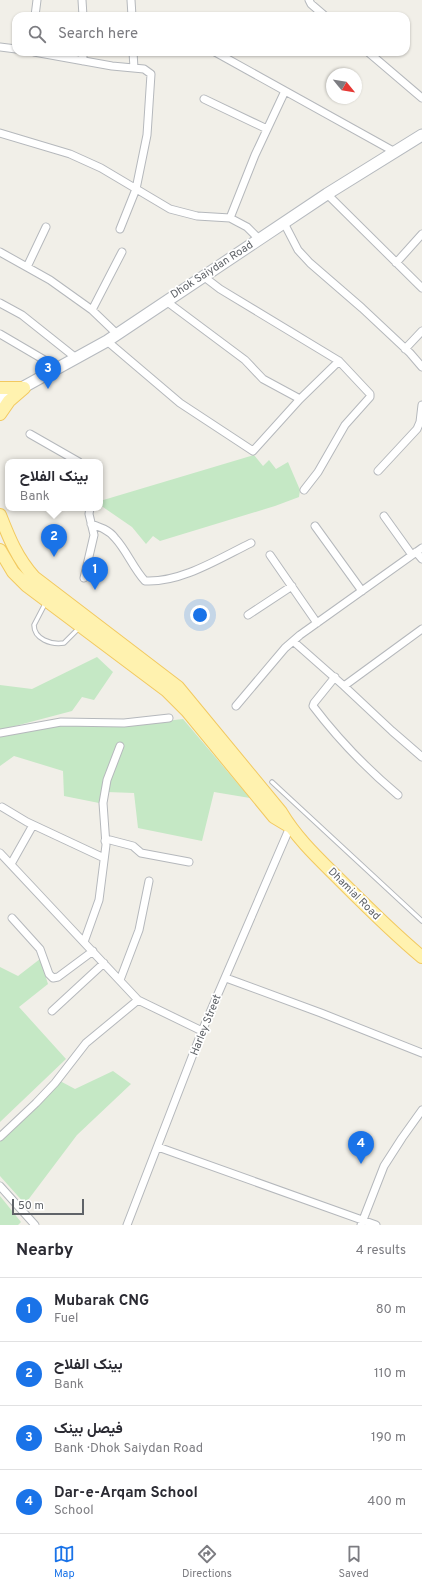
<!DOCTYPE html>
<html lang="en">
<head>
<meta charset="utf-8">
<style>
  body { margin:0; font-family:Overpass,Vazirmatn,sans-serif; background:#f7f7f7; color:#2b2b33 }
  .compass { position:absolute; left:326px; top:68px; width:36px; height:36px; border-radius:50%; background:#fff; box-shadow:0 1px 3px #0004; rotate:120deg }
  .scale { position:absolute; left:12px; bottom:10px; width:72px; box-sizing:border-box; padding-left:4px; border:2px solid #5f6368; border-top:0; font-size:11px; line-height:14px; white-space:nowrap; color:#5f6368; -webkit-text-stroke:3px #fff; paint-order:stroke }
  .you { position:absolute; left:200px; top:615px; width:14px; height:14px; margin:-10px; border:3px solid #fff; border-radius:50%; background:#1a73e8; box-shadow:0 0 0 6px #1a73e833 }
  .badge { display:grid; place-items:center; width:26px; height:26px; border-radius:50%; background:#1a73e8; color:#fff; font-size:13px; font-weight:700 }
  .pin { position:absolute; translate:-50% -33px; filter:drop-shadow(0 1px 2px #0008) }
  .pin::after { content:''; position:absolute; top:21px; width:14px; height:12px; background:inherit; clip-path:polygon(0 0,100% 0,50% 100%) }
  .popup { position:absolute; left:5px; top:459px; width:98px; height:52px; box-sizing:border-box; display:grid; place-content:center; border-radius:8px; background:#fff; filter:drop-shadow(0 1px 3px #0005); font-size:13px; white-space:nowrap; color:#7c7c81 }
  .popup b { font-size:15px; color:#2b2b33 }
  .popup::after { content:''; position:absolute; left:50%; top:100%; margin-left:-8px; border:8px solid transparent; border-top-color:#fff }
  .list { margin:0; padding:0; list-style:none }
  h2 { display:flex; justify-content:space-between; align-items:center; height:52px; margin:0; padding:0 16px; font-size:17px }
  h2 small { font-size:13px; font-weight:400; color:#7c7c81 }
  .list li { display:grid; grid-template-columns:26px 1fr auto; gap:12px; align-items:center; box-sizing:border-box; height:64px; padding:0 16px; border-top:1px solid #e1e1e2 }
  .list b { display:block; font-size:15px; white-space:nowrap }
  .list p { margin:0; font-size:13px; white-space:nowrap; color:#7c7c81 }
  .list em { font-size:13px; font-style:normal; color:#7c7c81 }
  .icon { flex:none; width:22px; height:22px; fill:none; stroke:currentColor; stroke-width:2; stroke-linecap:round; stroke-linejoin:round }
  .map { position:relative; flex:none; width:422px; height:1225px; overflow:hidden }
  .search { position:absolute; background:#fff; box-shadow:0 1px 3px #0004; left:12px; right:12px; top:12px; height:44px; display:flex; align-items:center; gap:10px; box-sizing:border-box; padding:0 14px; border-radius:12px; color:#7c7c81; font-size:15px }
  .sheet { height:308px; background:#fff }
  nav { display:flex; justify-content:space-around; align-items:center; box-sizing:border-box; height:56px; border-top:1px solid #e1e1e2; background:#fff; font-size:11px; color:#7c7c81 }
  nav a { display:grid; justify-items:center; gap:2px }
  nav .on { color:#1a73e8 }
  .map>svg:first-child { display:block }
  .green { fill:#c5e8c5 }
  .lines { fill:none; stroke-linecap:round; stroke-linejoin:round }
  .service-casing { stroke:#b5b8bc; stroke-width:5.5 }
  .minor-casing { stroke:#b5b8bc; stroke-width:9 }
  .secondary-casing { stroke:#b6babf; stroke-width:13 }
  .primary-casing { stroke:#f2c960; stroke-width:14 }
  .service { stroke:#fff; stroke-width:3.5 }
  .minor { stroke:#fff; stroke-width:7 }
  .secondary { stroke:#fff; stroke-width:11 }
  .primary { stroke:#fff2af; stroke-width:12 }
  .labels { text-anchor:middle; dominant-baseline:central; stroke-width:3.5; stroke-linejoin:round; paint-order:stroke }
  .street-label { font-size:11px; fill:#5f6368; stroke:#fff }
</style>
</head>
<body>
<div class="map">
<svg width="422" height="1225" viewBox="0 0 422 1225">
  <rect width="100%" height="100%" fill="#f1efe8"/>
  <!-- green -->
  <path class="green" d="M254,455L263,466L269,460L276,469L288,462L300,490L299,497L275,506L160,541L153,536L146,544L132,527L100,505V501Z
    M97,657L113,672L94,700L82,697L72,711L0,730V685L32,689Z
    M183,719L250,798L214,792L202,841L138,828L134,793L107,792L99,803L64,796L63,771L14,756L0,766V736L56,726L139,724Z
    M40,959L48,984L19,1007L66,1059L0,1122V967L18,976Z
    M113,1071L131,1084L77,1135L25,1204L0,1176V1140L60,1081L75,1089Z
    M0,1196L21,1222L18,1225H0Z"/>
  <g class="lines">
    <defs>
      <path id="service" d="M46,602L34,625C34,639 51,645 64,643L80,627
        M272,782L422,921"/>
      <path id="minor" d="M82,0L83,16
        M131,0L132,16
        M309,0L311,4L325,16
        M35,16L37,0
        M0,47L16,49
        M34,52L112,66L144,69L151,74L147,135L136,189L120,229
        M83,52V61
        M133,52L134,68
        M215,52L395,152
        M368,52L422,98
        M204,99L267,129
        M0,133L70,154L101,168L170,209L197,216L230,218L247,227L259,239
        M327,194L422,288
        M230,218L255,155L285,91
        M284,223L298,250L310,263L362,308L410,353L422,367
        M0,252L50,280L92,310L117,334
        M396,263L422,234
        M27,267L46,227
        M203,276L220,289L339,361L370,394V397L345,425L318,472L304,490
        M166,301L245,360L263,379L300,399
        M0,303L22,315L76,358
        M92,310L122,252
        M0,334L58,368
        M107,341L180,403L253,451L300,399L339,361
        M405,349L422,331
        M30,434L79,462
        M378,471L417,429L420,422L422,405
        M384,516L412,555
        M91,524C100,527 109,530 115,538C127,551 133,568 145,581C181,583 220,558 251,543
        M315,526L362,591
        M416,552L422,559
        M270,555L317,623
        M84,578L94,535L89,514L90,508
        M248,615L292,586
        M293,641L344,686L422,629
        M335,677L314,703L313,706C338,739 366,768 398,795
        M344,686L392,731L422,757
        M236,706L285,648L300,635L422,548
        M0,733L61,722L124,723L169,718
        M2,807L27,822L104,858
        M105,841L110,840L133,846L141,853L189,862
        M0,853L138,1000L202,1031
        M11,864L33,825
        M12,918L40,949L49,974L53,978L58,977L93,951
        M84,942L99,900L106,845L103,803L107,780L120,746
        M226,978L321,1013L422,1053
        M120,980L139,930L149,881
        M52,1011L104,963
        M0,1137L36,1103L55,1083L86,1043L138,1000
        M158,1147L376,1225
        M0,1186L35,1225
        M127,1225L202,1031L290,827
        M361,1225L384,1166L402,1138L422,1110"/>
      <path id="secondary" d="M0,400L107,341L327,194L422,135"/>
      <path id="primary" d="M0,388H24
        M0,414L9,401L24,388
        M0,515C9,538 17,558 34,577L178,687L281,812C297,839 319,859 341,881C367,907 394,934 422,957
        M0,550L13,572L27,586L167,691L187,711L274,817L289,826"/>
    </defs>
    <!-- service casing -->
    <use href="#service" class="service-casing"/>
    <!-- minor casing -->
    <use href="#minor" class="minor-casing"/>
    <!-- secondary casing -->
    <use href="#secondary" class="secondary-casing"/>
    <!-- primary casing -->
    <use href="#primary" class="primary-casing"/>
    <!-- service -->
    <use href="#service" class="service"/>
    <!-- minor -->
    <use href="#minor" class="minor"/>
    <!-- secondary -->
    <use href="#secondary" class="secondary"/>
    <!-- primary -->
    <use href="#primary" class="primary"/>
  </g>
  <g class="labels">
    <!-- street labels -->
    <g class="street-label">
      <text transform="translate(212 270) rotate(-33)">Dhok Saiydan Road</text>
      <text transform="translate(354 894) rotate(45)">Dhamial Road</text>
      <text transform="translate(206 1025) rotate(-68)">Harley Street</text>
    </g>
  </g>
</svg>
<svg class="compass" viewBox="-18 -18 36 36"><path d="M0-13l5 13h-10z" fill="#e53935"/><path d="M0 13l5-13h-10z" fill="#7c7c81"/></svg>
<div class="scale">50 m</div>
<div class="you"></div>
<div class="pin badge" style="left:95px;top:590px">1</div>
<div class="pin badge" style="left:54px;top:557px">2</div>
<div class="popup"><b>بینک الفلاح</b>Bank</div>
<div class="pin badge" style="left:48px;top:389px">3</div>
<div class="pin badge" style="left:361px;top:1164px">4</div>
<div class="search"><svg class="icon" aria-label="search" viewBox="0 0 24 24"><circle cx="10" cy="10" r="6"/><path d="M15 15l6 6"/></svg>Search here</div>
</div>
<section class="sheet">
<h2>Nearby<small>4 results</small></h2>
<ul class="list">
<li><span class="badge">1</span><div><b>Mubarak CNG</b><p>Fuel</p></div><em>80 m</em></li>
<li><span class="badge">2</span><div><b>بینک الفلاح</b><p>Bank</p></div><em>110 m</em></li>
<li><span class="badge">3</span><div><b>فیصل بینک</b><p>Bank · Dhok Saiydan Road</p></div><em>190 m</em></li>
<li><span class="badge">4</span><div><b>Dar-e-Arqam School</b><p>School</p></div><em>400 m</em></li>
</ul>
</section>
<nav>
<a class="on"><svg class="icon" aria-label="map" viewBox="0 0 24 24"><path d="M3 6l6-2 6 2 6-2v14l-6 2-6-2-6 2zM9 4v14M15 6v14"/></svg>Map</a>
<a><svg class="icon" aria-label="directions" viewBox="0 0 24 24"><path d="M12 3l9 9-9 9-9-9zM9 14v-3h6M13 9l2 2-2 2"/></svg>Directions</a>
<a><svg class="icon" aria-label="saved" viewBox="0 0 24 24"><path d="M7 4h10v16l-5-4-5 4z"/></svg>Saved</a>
</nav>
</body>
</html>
